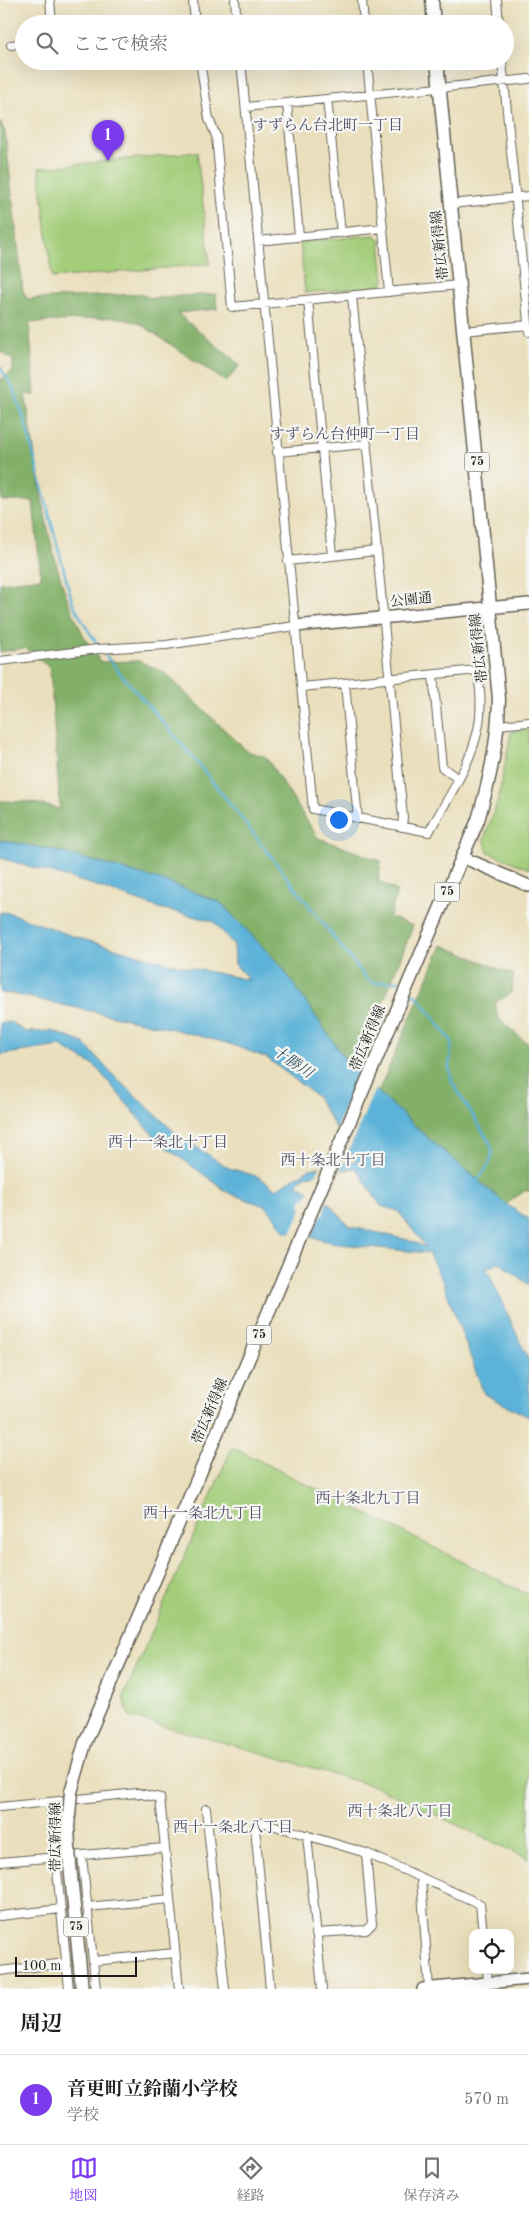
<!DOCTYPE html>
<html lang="ja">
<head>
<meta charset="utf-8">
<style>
  body { margin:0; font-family:"Old Standard TT","Noto Serif JP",serif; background:#f6f6f6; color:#202124 }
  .controls { position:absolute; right:15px; bottom:15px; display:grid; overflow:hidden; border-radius:10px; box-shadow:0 5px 20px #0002 }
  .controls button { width:45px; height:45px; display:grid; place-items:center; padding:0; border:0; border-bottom:1px solid #e0e0e0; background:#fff; color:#202124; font:25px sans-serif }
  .scale { position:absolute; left:15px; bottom:12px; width:122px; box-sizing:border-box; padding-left:5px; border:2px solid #1c1c1c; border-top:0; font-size:14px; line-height:18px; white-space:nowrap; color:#1c1c1c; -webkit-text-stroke:4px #f6f6f2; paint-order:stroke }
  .you { position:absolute; left:338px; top:819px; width:18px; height:18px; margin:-12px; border:4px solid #fff; border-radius:50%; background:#1a73e8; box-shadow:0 0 0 8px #1a73e833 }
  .badge { display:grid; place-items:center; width:32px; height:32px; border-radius:50%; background:#7c3aed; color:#fff; font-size:16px; font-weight:700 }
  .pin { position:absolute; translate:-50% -41px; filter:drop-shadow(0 1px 2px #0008) }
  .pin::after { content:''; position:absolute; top:26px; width:18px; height:15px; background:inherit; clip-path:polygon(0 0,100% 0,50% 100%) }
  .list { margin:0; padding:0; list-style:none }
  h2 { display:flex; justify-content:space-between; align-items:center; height:65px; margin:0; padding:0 20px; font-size:21px }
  h2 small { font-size:16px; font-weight:400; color:#757577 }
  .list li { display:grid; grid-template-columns:32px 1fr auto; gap:15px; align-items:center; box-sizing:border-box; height:90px; padding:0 20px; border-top:1px solid #e0e0e0 }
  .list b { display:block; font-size:19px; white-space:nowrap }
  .list p { margin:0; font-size:16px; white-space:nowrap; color:#757577 }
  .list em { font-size:16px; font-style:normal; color:#757577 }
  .icon { flex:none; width:28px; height:28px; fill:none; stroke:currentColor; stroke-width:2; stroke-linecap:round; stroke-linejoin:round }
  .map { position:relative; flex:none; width:529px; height:1989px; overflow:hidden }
  .search { position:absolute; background:#fff; box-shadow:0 5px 20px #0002; left:15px; right:15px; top:15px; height:55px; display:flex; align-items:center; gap:12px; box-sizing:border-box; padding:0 18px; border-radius:28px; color:#757577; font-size:19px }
  .sheet { height:155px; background:#fff }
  nav { display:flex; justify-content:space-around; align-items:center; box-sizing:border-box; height:70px; border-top:1px solid #e0e0e0; background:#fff; font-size:14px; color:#757577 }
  nav a { display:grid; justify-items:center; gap:2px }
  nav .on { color:#7c3aed }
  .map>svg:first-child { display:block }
  .green { fill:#a3cd79; stroke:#60744a }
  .forest { fill:#82b069; stroke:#4f6642 }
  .water { fill:#5cb2d8; stroke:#3c677a; fill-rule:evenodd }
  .pier { fill:#eadfbc }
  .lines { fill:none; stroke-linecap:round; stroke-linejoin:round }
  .stream { stroke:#5cb2d8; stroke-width:2.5 }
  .street-tunnel { stroke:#c1b89c; stroke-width:8; stroke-dasharray:8 4; stroke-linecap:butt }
  .street-casing { stroke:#646054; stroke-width:10 }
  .secondary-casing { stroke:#646054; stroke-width:14 }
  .primary-casing { stroke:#646054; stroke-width:15 }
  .street { stroke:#fff; stroke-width:8 }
  .secondary { stroke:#fff; stroke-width:11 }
  .primary { stroke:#fff; stroke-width:12 }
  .primary-bridge-casing { stroke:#646054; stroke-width:15; stroke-linecap:butt }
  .primary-bridge { stroke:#fff; stroke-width:12 }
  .labels { text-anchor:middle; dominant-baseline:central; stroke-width:4.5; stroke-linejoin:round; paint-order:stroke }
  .shield { fill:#f6f6f2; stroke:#5d5d5c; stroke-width:1 }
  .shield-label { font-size:12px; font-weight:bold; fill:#1c1c1c }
  .street-label { font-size:14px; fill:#1c1c1c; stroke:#f6f6f2 }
  .neighbourhood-label { font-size:15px; fill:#4f4b64; stroke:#f6f6f2 }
  .water-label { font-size:15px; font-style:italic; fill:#365867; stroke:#f6f6f2 }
</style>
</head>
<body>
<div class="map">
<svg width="529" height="1989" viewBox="0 0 529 1989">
  <rect width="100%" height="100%" fill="#f6f6f2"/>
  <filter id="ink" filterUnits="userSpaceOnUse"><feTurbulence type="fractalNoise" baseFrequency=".02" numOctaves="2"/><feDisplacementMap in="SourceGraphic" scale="10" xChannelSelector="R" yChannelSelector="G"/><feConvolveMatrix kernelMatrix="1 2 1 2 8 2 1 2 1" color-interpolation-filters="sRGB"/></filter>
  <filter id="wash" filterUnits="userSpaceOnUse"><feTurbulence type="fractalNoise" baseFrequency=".0096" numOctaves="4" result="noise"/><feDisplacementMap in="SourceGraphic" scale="20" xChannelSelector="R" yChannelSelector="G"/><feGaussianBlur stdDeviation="1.12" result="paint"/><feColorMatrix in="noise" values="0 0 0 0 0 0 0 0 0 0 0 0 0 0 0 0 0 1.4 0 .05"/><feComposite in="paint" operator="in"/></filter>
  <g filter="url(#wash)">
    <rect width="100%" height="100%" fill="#eadfbc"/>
    <!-- green -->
    <path class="green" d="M197,152L210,264L52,278L39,168Z
      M375,235L380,239L384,281L380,286L305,293L300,242Z
      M528,728L529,729V869L488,852L484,839L498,800L511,732Z
      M232,1447L529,1595V1859L379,1788L269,1755L130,1717L123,1698Z"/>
    <!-- forest -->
    <path class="forest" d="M0,121L5,132L23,291L28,299L140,294L151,298L216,294L217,309L177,313L240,365L226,382L139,323L115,317L29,323L35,395L25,394C40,477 49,596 101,662L139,661L164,672L247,751L266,757L318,838L381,861L378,881L397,891L390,917L413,926L356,1072L220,902L54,850L0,840V801L30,802L60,809L50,668L25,648L0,652V583L41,578L33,501H2L0,380L13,371V360L0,351Z
      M442,945L514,975L511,993L495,1003L498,1018L529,1045V1192L526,1190L506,1204L427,1137L378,1092Z"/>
    <!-- water -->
    <path class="water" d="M0,840L54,850L167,882L220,902L282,967L349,1065L427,1137L506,1204L529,1219V1285L499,1262L487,1269L529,1361V1417L484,1394L443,1282L428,1253L339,1244L285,1231L267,1207L229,1193L159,1142L95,1066L60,1046L0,1055V1023L10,1022L26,1032L52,1031L84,1043L111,1073L180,1137L229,1168L259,1177L276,1189L309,1169L356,1161L316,1096L267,1058L230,1044L173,1029L13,994L0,993V912L10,913L72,936L164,962L249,980L235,964L234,945L213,921L159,908L90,884L0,858ZM356,1168L381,1206L398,1211L426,1247L408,1240L349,1226L329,1203L297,1184L305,1176Z"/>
    <!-- pier -->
    <path class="pier" d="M360,1072L376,1086L348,1152L335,1131Z
      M344,1161L339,1173L315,1177L321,1164Z
      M310,1189L327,1199L324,1214L321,1215L310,1240L290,1235L302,1208L300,1204L303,1198H306Z"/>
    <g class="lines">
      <!-- stream -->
      <path class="stream" d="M0,367L13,388L24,418L72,601C98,657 146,700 185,748C247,823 305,902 366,978L374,983L398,981L404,986
        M410,991L419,998L452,1042L449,1068L452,1082L491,1145C496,1160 485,1170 476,1182"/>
    </g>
  </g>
  <g filter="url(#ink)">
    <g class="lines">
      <!-- street-tunnel -->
      <path class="street-tunnel" d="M61,1909L87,1907
        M66,1963L93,1961"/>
      <defs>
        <path id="street" d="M50,0L52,24
          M193,0L195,24
          M235,0L237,24
          M362,0L364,24
          M497,0L499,24
          M11,45L24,43
          M200,61L209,119L216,136L232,307L459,285
          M241,61L313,809L429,832C447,799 473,762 479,724C482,706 480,689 478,670L302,687
          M367,61L389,292
          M502,61L529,332
          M327,99L341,233
          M287,103L299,236
          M246,107L529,79
          M451,204L529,196
          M258,241L383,228
          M352,296L403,817L402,827
          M308,300L332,556
          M463,331L528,325
          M277,452L367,444
          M288,561L376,551
          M0,661L98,649L166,645L295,626
          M433,675L442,767L458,779
          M345,684L358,819
          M499,725L529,722
          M50,1802L69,1989
          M0,1807L137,1793L160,1798L179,1989
          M206,1809L225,1989
          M307,1835L322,1989
          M366,1853L480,1904L483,1933
          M82,1856L96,1989
          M0,1862L164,1848
          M421,1878L429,1988
          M87,1907L170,1899
          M0,1916L61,1909
          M93,1961L175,1953
          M487,1970L488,1983
          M0,1971L66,1963
          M270,1989L255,1827L259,1823H265L366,1853L372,1924L366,1930L316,1933"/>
        <path id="secondary" d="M295,626L529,604
          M462,857L529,886
          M423,1989L529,1979"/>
        <path id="primary" d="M432,0L434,24
          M71,1792L85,1743L478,820C490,779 498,742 499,699L437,61
          M70,1865L82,1989"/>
      </defs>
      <!-- street casing -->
      <use href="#street" class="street-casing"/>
      <!-- secondary casing -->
      <use href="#secondary" class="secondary-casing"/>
      <!-- primary casing -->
      <use href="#primary" class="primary-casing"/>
      <!-- street -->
      <use href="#street" class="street"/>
      <!-- secondary -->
      <use href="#secondary" class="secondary"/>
      <!-- primary -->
      <use href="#primary" class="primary"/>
      <defs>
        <path id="primary-bridge" d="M70,1865L68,1827L71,1792"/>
      </defs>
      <!-- primary-bridge casing -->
      <use href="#primary-bridge" class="primary-bridge-casing"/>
      <!-- primary-bridge -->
      <use href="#primary-bridge" class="primary-bridge"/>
    </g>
  </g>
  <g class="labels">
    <!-- shield labels -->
    <g class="shield">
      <rect x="464.5" y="452.5" width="25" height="19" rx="4"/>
      <rect x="434.5" y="882.5" width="25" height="19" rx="4"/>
      <rect x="246.5" y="1325.5" width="25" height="19" rx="4"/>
      <rect x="63.5" y="1917.5" width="25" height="19" rx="4"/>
    </g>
    <g class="shield-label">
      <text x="477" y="462">75</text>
      <text x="447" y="892">75</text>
      <text x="259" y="1335">75</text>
      <text x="76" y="1927">75</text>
    </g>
    <!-- street labels -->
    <g class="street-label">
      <text transform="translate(440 245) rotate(-96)">帯広新得線</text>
      <text transform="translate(411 600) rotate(-6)">公園通</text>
      <text transform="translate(479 648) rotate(-96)">帯広新得線</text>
      <text transform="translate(368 1038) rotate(-67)">帯広新得線</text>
      <text transform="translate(210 1411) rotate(-67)">帯広新得線</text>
      <text transform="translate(56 1837) rotate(-90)">帯広新得線</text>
    </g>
    <!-- neighbourhood labels -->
    <g class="neighbourhood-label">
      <text x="328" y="126">すずらん台北町一丁目</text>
      <text x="345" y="435">すずらん台仲町一丁目</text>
      <text x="168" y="1143">西十一条北十丁目</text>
      <text x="333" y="1161">西十条北十丁目</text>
      <text x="368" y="1499">西十条北九丁目</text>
      <text x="203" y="1514">西十一条北九丁目</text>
      <text x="400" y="1812">西十条北八丁目</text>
      <text x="233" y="1828">西十一条北八丁目</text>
    </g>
    <!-- water labels -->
    <g class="water-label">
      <text transform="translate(292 1063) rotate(34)">十勝川</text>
    </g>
  </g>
</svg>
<div class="controls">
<button><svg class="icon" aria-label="locate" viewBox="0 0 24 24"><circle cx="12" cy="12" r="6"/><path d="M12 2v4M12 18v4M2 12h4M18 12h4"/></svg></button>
</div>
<div class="scale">100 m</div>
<div class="you"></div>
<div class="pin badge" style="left:108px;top:161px">1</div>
<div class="search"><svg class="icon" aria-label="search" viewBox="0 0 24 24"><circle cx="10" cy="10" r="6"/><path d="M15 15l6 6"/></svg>ここで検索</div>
</div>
<section class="sheet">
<h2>周辺<small></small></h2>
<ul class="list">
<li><span class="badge">1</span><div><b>音更町立鈴蘭小学校</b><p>学校</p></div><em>570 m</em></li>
</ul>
</section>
<nav>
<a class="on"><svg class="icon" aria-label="map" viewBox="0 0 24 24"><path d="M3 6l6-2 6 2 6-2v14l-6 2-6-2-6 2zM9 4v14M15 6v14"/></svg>地図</a>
<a><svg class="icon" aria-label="directions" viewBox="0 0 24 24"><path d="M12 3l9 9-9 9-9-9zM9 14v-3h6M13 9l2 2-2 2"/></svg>経路</a>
<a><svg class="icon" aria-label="saved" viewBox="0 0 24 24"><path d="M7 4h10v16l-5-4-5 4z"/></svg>保存済み</a>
</nav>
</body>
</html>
